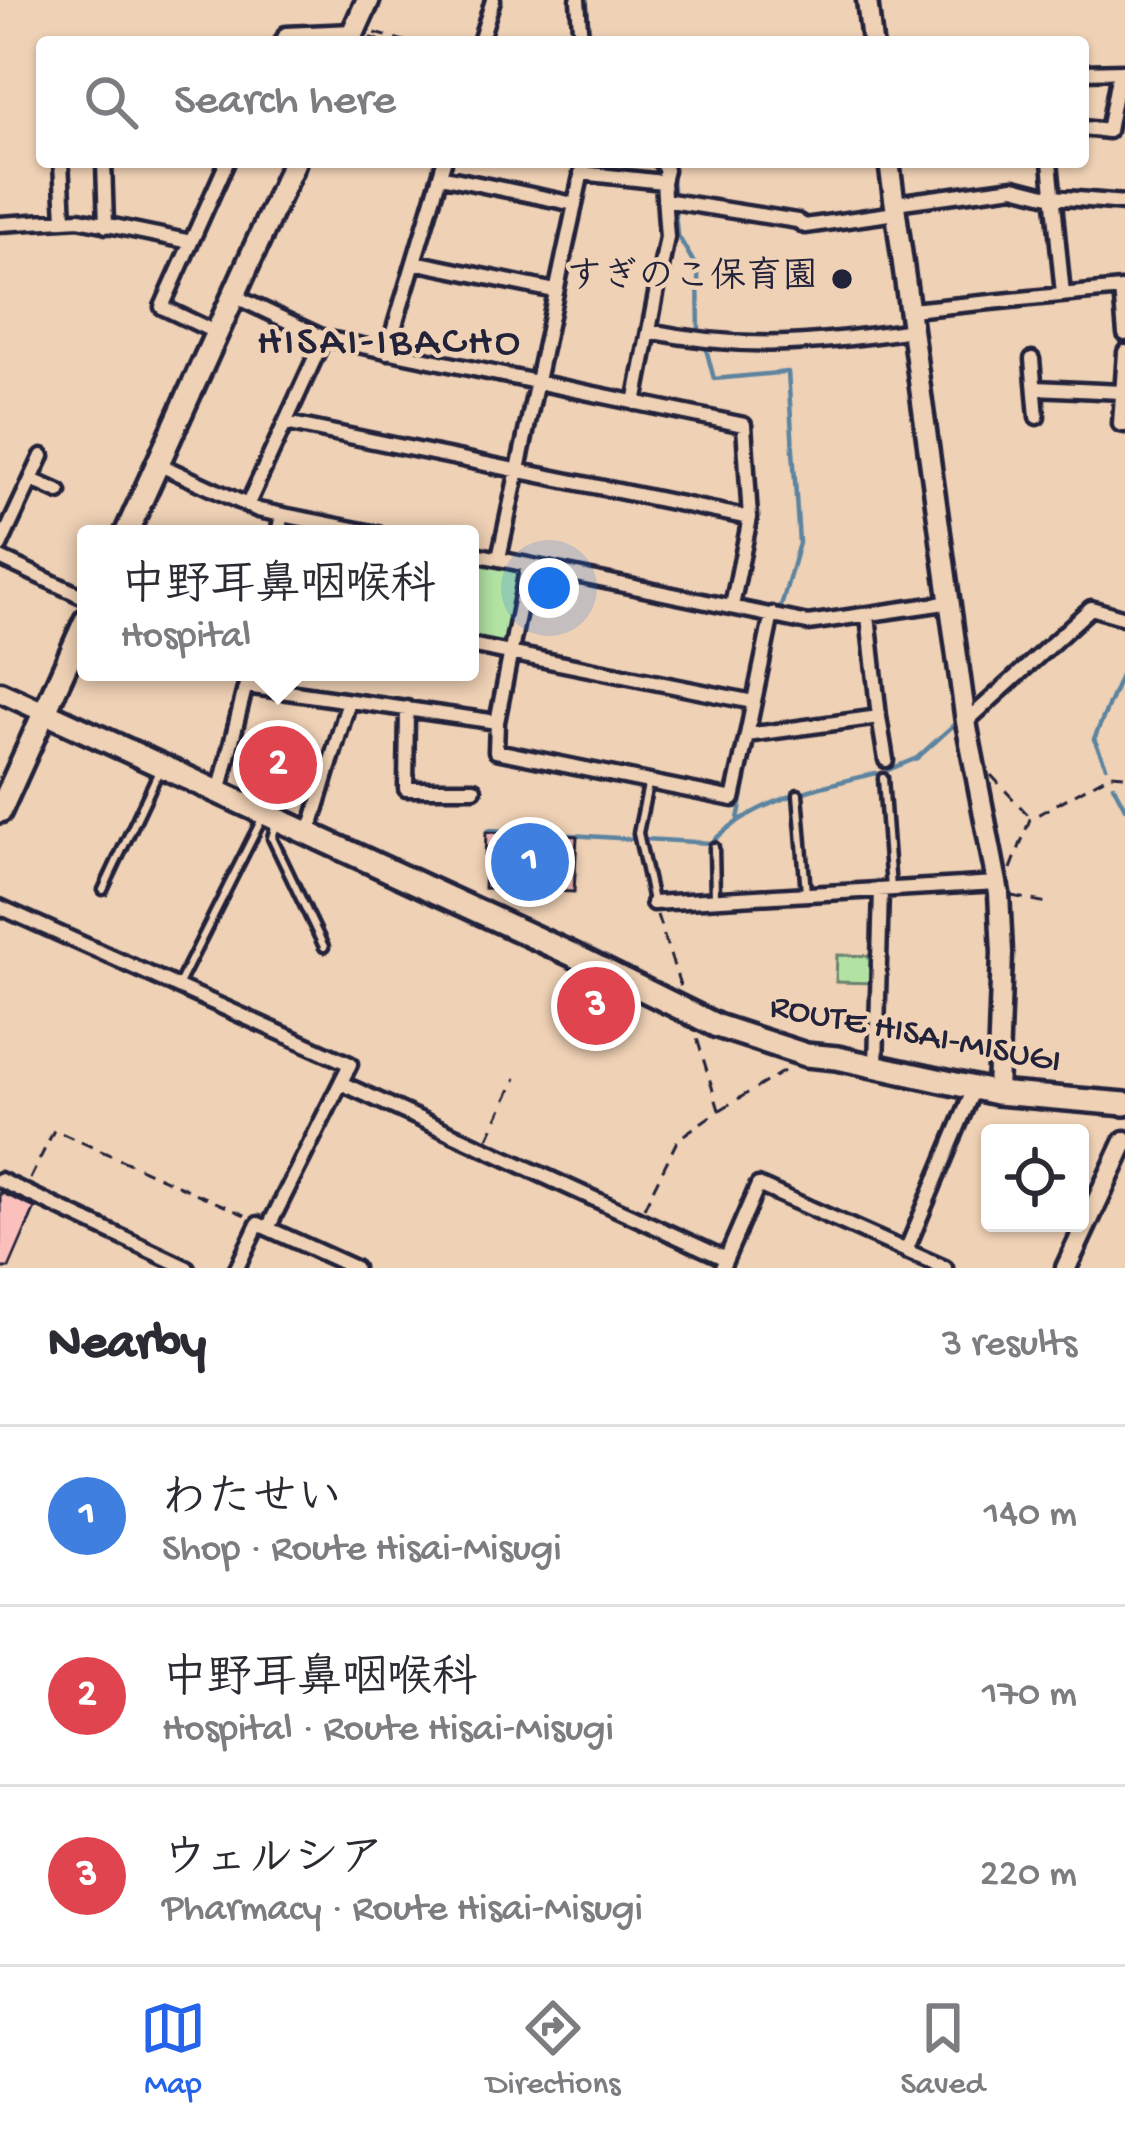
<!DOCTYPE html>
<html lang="en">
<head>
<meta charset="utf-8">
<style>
  body { margin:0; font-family:"Gochi Hand","Klee One",sans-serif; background:#f2f2f3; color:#2b2b33 }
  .controls { position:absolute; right:36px; bottom:36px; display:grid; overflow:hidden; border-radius:12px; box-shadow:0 3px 9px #0004 }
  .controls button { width:108px; height:108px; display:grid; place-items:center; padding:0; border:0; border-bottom:3px solid #e1e1e2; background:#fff; color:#2b2b33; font:60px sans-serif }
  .you { position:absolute; left:549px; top:588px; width:42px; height:42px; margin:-30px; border:9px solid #fff; border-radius:50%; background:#1a73e8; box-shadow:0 0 0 18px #1a73e833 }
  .badge { display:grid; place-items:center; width:78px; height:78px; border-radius:50%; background:#2563eb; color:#fff; font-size:39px; font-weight:700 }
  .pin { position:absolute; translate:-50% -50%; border:6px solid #fff; box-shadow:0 3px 12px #0006 }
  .popup { position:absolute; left:77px; top:525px; width:402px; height:156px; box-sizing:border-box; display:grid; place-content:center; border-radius:12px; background:#fff; filter:drop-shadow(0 3px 9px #0005); font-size:39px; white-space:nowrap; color:#7c7c81 }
  .popup b { font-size:45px; color:#2b2b33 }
  .popup::after { content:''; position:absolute; left:50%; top:100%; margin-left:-24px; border:24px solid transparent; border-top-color:#fff }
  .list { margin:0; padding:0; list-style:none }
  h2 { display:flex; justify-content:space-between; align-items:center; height:156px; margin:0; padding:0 48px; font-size:51px }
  h2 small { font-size:39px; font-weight:400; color:#7c7c81 }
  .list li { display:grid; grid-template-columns:78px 1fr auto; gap:36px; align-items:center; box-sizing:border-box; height:180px; padding:0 48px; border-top:3px solid #e1e1e2 }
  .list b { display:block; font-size:45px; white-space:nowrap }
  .list p { margin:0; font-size:39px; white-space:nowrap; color:#7c7c81 }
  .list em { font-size:39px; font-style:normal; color:#7c7c81 }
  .icon { flex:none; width:66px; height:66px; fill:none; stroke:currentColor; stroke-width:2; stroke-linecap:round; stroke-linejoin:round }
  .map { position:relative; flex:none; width:1125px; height:1268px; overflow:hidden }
  .search { position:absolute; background:#fff; box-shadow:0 3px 9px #0004; left:36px; right:36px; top:36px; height:132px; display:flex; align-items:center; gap:30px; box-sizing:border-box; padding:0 42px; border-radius:12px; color:#7c7c81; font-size:45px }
  .sheet { height:696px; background:#fff }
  nav { display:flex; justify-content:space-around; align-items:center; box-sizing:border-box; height:168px; border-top:3px solid #e1e1e2; background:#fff; font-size:33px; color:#7c7c81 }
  nav a { display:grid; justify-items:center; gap:6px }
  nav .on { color:#2563eb }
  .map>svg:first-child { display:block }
  .built { fill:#efc9b5 }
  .green { fill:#b2e3a3; stroke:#6a826f; stroke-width:3 }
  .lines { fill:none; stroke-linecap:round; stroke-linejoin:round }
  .stream { stroke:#5c84a0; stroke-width:4.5 }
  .building { fill:#fbbfbc; stroke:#22223b; stroke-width:3 }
  .lane-casing { stroke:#22223b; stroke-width:15 }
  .street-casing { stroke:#22223b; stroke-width:21 }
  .secondary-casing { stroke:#22223b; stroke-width:27 }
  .primary-casing { stroke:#22223b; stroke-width:30 }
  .path { stroke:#22223b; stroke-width:3; stroke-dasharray:12 9; stroke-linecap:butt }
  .lane { stroke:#efd1b5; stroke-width:6 }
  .street { stroke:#efd1b5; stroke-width:12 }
  .secondary { stroke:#efd1b5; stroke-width:18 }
  .primary { stroke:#efd1b5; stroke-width:21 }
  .poi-dot { fill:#22223b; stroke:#efd1b5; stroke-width:4.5 }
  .labels { text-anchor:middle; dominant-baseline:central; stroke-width:9; stroke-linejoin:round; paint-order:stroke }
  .poi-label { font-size:36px; font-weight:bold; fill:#22223b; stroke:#efd1b5; text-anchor:end }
  .street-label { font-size:36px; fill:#22223b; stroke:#efd1b5 }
  .quarter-label { font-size:42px; letter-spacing:3px; fill:#22223b; stroke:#efd1b5 }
</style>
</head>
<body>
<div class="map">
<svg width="1125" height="1268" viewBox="0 0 1125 1268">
  <rect width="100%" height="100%" fill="#efd1b5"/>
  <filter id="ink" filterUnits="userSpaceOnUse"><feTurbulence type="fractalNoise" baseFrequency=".00833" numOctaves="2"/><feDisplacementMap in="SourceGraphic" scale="24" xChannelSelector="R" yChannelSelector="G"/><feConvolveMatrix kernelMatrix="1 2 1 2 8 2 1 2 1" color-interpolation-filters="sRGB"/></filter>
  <g filter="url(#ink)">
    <!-- built -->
    <path class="built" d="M272,743L295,753L284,786L262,778Z"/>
    <!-- green -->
    <path class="green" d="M475,559L516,568L520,572L506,641L502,645L470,639V581Z
      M837,955L877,956L876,983L836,982Z"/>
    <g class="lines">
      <!-- stream -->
      <path class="stream" d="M587,4L589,42
        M591,162V166L656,174
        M672,178L677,234L698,270L699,335
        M705,345L714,379L788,372L799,543L781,607
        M757,721L777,628
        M1106,766L1094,739L1121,676
        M888,770L917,758L956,723
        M1113,785L1125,808
        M738,819L752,748
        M489,830L634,839
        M644,839L711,843C757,798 817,788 876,773"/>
    </g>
    <!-- building -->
    <path class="building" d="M486,832L577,836L574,892L484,888Z
      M574,979L630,1000L618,1034L562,1014Z
      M0,1192L35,1208L9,1268H0Z"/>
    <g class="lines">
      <defs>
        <path id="lane" d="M883,778L891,889
          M648,785L638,833L653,901
          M798,794L806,893
          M276,825L272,838L324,947
          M714,847L715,898
          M103,890L159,771
          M179,984L262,819"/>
        <path id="street" d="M578,0L581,42
          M282,42L286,34L354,31
          M480,42L493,0
          M1083,72L1124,71
          M1083,128L1108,131L1119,72
          M61,162L64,220
          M104,162L106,226
          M1050,162L1063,294
          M581,173L663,182
          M440,176L574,204
          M664,200L797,221L805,226L896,213
          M895,203L1014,187L1053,197L1125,203
          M0,224L79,219L191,242
          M414,262L555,291
          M234,296L324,338L744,425L750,518L732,606
          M911,310L1121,289L1125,334
          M649,331C748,351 814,344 913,330
          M217,333L162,307L227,162
          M387,352L444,162
          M1125,352L1120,424L1125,425
          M1032,359L1037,417
          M1035,388L1122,392
          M635,403L667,237L663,182L666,170L661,162
          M286,423L750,518
          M158,464L258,510L378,534
          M32,480L59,492
          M247,506L324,338
          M278,534L282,515
          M0,546L42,456
          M470,553L808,623L952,602
          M0,558L86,598
          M499,558L584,162
          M528,565L497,722L496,751L733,799L747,735L879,717L868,616
          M470,645L753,702
          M246,686L497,722
          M407,708L406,789H474
          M879,717L886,760
          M966,722L1091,608L1125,618
          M747,735L772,614
          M219,793L249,672
          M309,834L349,701
          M653,903L997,883
          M0,907L350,1064L268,1228
          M876,1066L881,890
          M341,1083L726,1259
          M0,1180L187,1268
          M906,1251L975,1086
          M237,1268L258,1224L355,1268
          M722,1268L758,1185L945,1268"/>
        <path id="secondary" d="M867,0L872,42
          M889,162L966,722L999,893L1002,953L997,1093
          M0,692L44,712
          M1066,1268L1125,1141"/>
        <path id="primary" d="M349,42L368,0
          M126,534L294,162
          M44,712L573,955L717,1026L806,1055L837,1058L997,1093L1125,1104
          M0,811L86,620"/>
      </defs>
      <!-- lane casing -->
      <use href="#lane" class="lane-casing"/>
      <!-- street casing -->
      <use href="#street" class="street-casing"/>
      <!-- secondary casing -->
      <use href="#secondary" class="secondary-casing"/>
      <!-- primary casing -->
      <use href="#primary" class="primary-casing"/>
      <!-- path -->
      <path class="path" d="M375,33L408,42
        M370,42L371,38L386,42
        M991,775L1029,816
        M1011,869L1030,819L1111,774L1125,775
        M1012,896L1052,904
        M657,915L682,991
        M720,1110L789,1068
        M488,1138L516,1078
        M30,1179L54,1130L247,1216
        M644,1208L678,1139L719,1110L696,1035"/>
      <!-- lane -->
      <use href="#lane" class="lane"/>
      <!-- street -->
      <use href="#street" class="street"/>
      <!-- secondary -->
      <use href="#secondary" class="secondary"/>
      <!-- primary -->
      <use href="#primary" class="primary"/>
    </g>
  </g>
  <!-- markers -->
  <circle class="poi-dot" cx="842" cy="279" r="12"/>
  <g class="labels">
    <!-- poi labels -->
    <g class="poi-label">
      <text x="818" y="279">すぎのこ保育園</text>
    </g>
    <!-- street labels -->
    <g class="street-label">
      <text transform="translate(915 1036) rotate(11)">ROUTE HISAI-MISUGI</text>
    </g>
    <!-- quarter labels -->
    <g class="quarter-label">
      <text x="390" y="344">HISAI-IBACHO</text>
    </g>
  </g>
</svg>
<div class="controls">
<button><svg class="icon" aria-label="locate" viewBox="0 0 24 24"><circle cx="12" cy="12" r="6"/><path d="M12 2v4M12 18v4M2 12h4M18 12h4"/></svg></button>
</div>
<div class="you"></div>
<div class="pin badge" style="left:530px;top:862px;background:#3f7fe0">1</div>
<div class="pin badge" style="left:278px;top:765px;background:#e0444e">2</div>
<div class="popup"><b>中野耳鼻咽喉科</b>Hospital</div>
<div class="pin badge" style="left:596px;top:1006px;background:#e0444e">3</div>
<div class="search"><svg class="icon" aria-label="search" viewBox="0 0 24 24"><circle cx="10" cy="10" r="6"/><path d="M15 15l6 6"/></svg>Search here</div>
</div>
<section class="sheet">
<h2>Nearby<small>3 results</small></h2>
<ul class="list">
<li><span class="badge" style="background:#3f7fe0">1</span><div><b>わたせい</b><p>Shop · Route Hisai-Misugi</p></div><em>140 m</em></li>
<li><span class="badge" style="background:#e0444e">2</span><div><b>中野耳鼻咽喉科</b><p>Hospital · Route Hisai-Misugi</p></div><em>170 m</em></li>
<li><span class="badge" style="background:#e0444e">3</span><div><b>ウェルシア</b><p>Pharmacy · Route Hisai-Misugi</p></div><em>220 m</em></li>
</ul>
</section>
<nav>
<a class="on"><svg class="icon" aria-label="map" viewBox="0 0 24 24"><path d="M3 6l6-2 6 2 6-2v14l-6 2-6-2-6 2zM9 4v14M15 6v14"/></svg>Map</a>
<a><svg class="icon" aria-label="directions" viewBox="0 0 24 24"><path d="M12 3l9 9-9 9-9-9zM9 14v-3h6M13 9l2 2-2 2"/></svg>Directions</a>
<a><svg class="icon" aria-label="saved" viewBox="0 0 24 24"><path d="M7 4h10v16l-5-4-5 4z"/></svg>Saved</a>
</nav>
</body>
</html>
